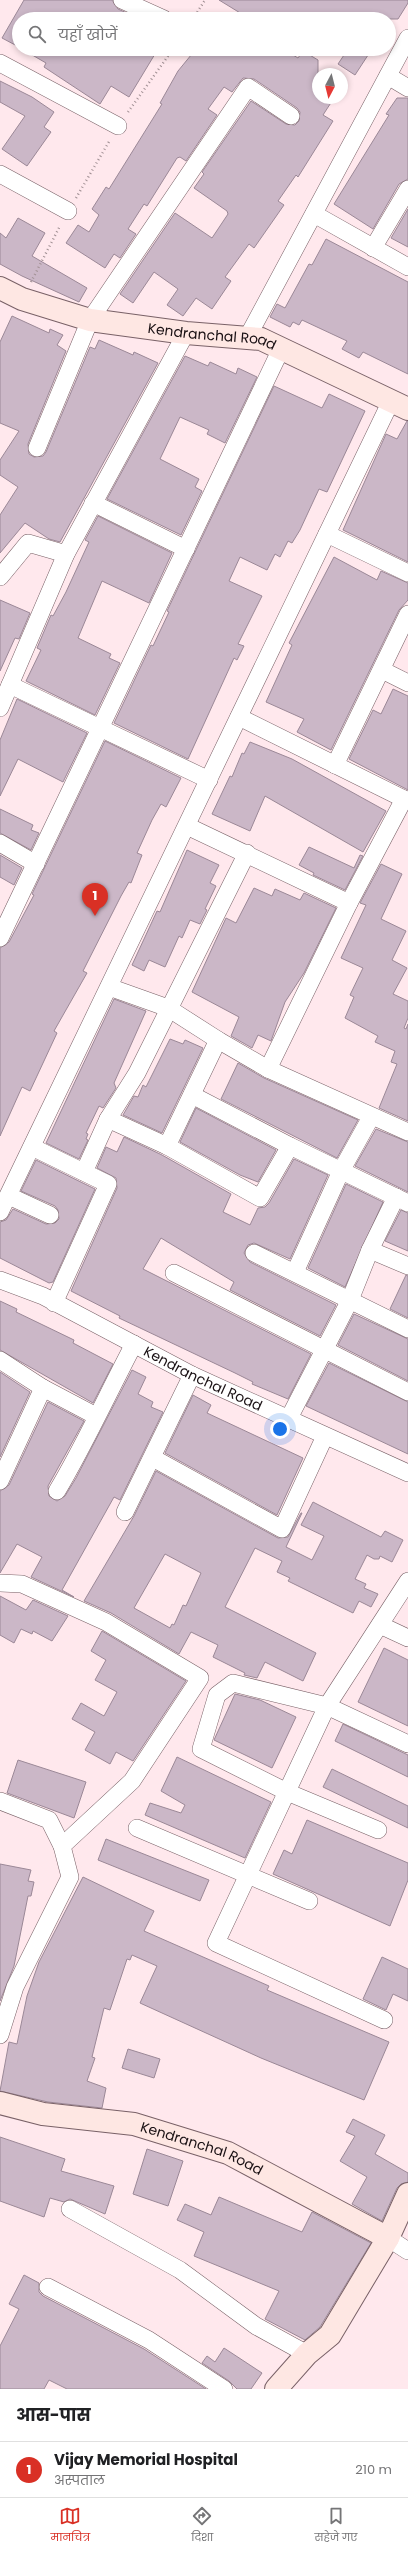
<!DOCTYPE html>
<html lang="hi">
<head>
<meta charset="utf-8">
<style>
  body { margin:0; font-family:Poppins,"Noto Sans Devanagari",sans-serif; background:#f2f2f2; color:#202124 }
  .compass { position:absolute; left:312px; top:68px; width:36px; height:36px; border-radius:50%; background:#fff; box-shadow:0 2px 6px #0003; rotate:187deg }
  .you { position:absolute; left:280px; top:1429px; width:14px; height:14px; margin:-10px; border:3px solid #fff; border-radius:50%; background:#1a73e8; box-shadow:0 0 0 6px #1a73e833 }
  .badge { display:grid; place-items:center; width:26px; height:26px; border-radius:50%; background:#d93025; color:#fff; font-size:13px; font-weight:700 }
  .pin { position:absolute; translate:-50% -33px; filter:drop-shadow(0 1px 2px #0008) }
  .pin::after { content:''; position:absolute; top:21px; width:14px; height:12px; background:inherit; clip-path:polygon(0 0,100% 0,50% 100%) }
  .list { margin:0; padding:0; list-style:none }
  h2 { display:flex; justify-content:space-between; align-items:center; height:52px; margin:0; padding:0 16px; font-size:17px }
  h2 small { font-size:13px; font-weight:400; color:#757577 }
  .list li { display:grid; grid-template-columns:26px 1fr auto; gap:12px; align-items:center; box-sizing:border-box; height:56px; padding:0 16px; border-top:1px solid #e0e0e0 }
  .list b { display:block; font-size:15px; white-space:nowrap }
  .list p { margin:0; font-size:13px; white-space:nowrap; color:#757577 }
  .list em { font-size:13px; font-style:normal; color:#757577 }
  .icon { flex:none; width:22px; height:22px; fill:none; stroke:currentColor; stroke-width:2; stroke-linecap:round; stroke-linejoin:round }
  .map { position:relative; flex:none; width:408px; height:2389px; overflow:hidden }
  .search { position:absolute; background:#fff; box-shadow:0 2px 6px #0003; left:12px; right:12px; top:12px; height:44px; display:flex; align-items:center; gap:10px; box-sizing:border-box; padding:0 14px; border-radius:22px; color:#757577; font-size:15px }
  .sheet { height:108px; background:#fff }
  nav { display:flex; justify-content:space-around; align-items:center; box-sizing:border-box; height:56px; border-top:1px solid #e0e0e0; background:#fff; font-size:11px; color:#757577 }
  nav a { display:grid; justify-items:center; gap:2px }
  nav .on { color:#d93025 }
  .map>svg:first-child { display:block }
  .building { fill:#cbb7c7; stroke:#9b8897; fill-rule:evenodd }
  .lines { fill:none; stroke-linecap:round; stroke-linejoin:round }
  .street-casing { stroke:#796167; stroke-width:18 }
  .secondary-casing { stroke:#796167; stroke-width:24 }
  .path { stroke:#a19094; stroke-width:2.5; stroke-dasharray:1 3; stroke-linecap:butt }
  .street { stroke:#fff; stroke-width:17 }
  .secondary { stroke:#fee7e3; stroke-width:22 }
  .labels { text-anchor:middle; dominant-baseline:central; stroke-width:4; stroke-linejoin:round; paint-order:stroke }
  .street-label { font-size:14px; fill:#1a1114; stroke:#fcfcfc }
</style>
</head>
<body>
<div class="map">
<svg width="408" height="2389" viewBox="0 0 408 2389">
  <rect width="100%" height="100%" fill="#ffe8ed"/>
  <!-- building -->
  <path class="building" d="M24,0H112L118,9L140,19H19V47L2,38Z
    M219,0H408V3L398,19H250Z
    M22,49H158L129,97L111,86L100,104L44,67L46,63Z
    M196,49H283L298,58L303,51L318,60V98H334L323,115L333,121L298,177L296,175L278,201L284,205L254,248L249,244L225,277L231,281L212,309L196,298L183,316L167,305L178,289L154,272L133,303L120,294L175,213L212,238L228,214L227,211L194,188L204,174L202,172L251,101L286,124L295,125L299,121L300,112L297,108L254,79L243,78L232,92L224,87L208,109L217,115L186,161L180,157L177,158L147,206L144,204L128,229L136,234L120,258L114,254L105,268L66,243L78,225L89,232L99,215L92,209L106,187L109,189L162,104L160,103L178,71Z
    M348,49H372L355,75L338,64Z
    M0,81L32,97L54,112L44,127L51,132L27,166L2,149L25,116L0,102Z
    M397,98H408V179L399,184L373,229L334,204L389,115L386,114Z
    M408,209V247L391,238Z
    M18,218L45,233L32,256L87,288L79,302L22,276L0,264V233L6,238Z
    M326,239L408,282V374L363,352L359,358L342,349L347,341L302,320L299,325L293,322L290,327L270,317L277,304L285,308L309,264L312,265Z
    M12,316L49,333L50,329L63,335L57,345L66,351L28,444L29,454L34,457L43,456L46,452L90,347L95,349L99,340L133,355L134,352L158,363L60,542L49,539L25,523L0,553V515L18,487L0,475V460L19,431L0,423V342Z
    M185,356L208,366L210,362L236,374L238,368L257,377L225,443L207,434L209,430L180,417L160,459L199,479L195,487L202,491L181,535L107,499Z
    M274,386L322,408L329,394L365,411L327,492L319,489L300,530L292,543L288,541L280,557L275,554L267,570L240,557L229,581L262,596L238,644L244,646L237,660L234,658L188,759L114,723L151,645L153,646L169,612L167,611Z
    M407,421H408V562L343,530L386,434L397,439Z
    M98,516L172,553L149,603L102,581L78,638L111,654L109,658L120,663L95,715L26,681L41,650L37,648L51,615L53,616L66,592L89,542L85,540Z
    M334,557L377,580L381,571L408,583V600L399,610L331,750L297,732L304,719L266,702L292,645L289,643Z
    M0,600L30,613L19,639L15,638L0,671Z
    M393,689L408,696V790L349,759L373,710L381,714Z
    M17,699L87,733L63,782L18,759L0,796V740Z
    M105,741L181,778L166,807L161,804L152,820L137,853L142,855L131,883L129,882L121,896L83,971L87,973L54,1031L57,1033L30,1091L22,1087L0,1136V948L9,942L34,895L32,894Z
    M250,742L292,759L386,811L363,852L265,796L250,831L212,814L230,776L232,777L242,753L244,754Z
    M0,809L33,825L31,830L39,833L31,850L0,833Z
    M309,847L354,868L360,855L363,856L345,890L313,875L314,873L299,865Z
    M187,850L219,865L210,883L216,886L205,909L207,910L200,924L190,920L182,938L179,936L165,967L149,960L144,971L132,965L157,911L160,912Z
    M0,855L22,868L14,885L0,877Z
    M381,864L402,874L381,919L406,931L392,960L407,968L393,994L408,1001V1018L404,1028L406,1029L408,1024V1121L379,1108L397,1064L391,1062L395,1051L375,1042L378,1036L345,1018L354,997L350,995L363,968L341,958L366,905L360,903Z
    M254,888L272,896L275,889L300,900L304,893L336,908L304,973L285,1002L271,1041L258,1035L252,1048L231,1036L239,1017L192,992L226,918L236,923Z
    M114,999L146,1011L114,1083L116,1088L103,1108L99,1106L86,1133L88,1134L86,1139L88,1140L79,1159L46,1143Z
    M170,1039L183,1044L185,1040L203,1048L162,1133L123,1115L134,1096L138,1097L143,1085L146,1087Z
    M238,1063L264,1078L358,1120L337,1158L221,1099Z
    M196,1108L276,1150L258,1182L240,1175L180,1142Z
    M376,1129L408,1142V1192L355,1166Z
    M124,1137L162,1155L231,1194L223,1212L250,1225L258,1208L265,1207L269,1203L294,1159L328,1175L290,1259L254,1243L248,1245L244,1253L250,1262L336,1305L320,1336L230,1290L234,1282L161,1238L143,1269L311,1354L288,1399L252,1384L253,1382L235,1373L119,1318L120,1316L71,1291L117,1188L116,1178L97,1168L106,1147L117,1152Z
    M36,1160L95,1189L53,1282L49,1283L0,1258V1222L6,1220L13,1209L46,1224L55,1223L59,1219L58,1210L55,1206L21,1191Z
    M346,1184L383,1202L345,1287L308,1268Z
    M401,1210L408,1213V1251L385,1241Z
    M406,1275L408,1276V1318L390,1309Z
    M0,1301L17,1309L16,1312L74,1340L73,1343L113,1364L93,1403L0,1350Z
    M354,1314L408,1339V1381L338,1345Z
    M329,1363L408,1402V1454L306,1406Z
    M132,1370L146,1377L138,1394L153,1402L151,1407L163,1412L120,1500L114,1497L62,1590L74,1597L31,1577L42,1557L17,1544L0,1573V1491L9,1485L48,1402L84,1421L48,1486L49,1496L57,1501L65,1496L76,1478Z
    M0,1372L30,1392L0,1457Z
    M193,1395L211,1405L207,1413L303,1458L277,1515L165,1453Z
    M156,1471L278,1538L288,1537L301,1513H302L286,1547L312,1560L324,1536L301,1525L313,1502L381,1537L385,1531L403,1540L392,1562L380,1556L379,1559H374L367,1555L355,1579L366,1584L364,1588L378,1594L371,1607L359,1601L353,1613L288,1581L290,1578L277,1572L282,1561L255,1548L225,1607L316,1653L303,1681L265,1662L257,1678L244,1675L245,1673L213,1657L218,1645L191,1632L179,1654L111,1613L84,1601L134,1516ZM165,1554L201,1573L186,1606L183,1605L174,1625L172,1624L170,1628L134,1608Z
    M0,1596L26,1610L33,1600L68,1616L52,1641L33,1631L32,1634L21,1629L14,1643L0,1635Z
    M102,1631L186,1681L133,1761L116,1752L110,1764L85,1750L95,1732L72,1719L81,1703L104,1716L117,1692L95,1680L106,1660L91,1651Z
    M384,1648L408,1660V1726L358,1702Z
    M235,1694L260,1700L296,1717L272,1768L214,1740Z
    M343,1724L408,1755V1777L335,1741Z
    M177,1757L271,1802L245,1858L145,1815L150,1803L181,1813L185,1805L161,1791Z
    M18,1760L86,1782L74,1818L7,1793Z
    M332,1769L408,1806V1828L323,1787Z
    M307,1820L408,1863V1880L390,1926L273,1874L284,1850L292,1854Z
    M106,1839L209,1880L200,1901L98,1860Z
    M0,1864L31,1870L28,1881L34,1882L31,1896H28L14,1966L0,2001Z
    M83,1877L154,1911L144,1931L269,1986L267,1990L389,2042L364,2100L261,2058L140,2003L157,1966L132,1955L130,1960L127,1959L110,2010L104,2008L92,2057L95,2058L87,2081L106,2088L102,2108L48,2102L0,2091L9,2042L17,2044L27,1996L39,1962Z
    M382,1957L408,1969V2001L393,1994L386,2010L363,1999Z
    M128,2049L160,2059L154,2078L122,2068Z
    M353,2119L385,2135L375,2154L408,2173V2182L401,2184L397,2188L382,2221L352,2204L367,2177L340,2161L355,2136L346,2132Z
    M0,2137L65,2159L61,2171L114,2186L105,2214L70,2199L64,2202L50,2198L44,2217L0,2201Z
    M147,2149L183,2161L168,2206L133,2194Z
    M219,2197L302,2232L312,2212L371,2243L320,2327L305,2340L265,2319L279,2291L194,2256L204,2232L177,2220L185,2204L211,2215Z
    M24,2275L39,2283V2292L43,2296L144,2349L206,2389H67L49,2380L44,2389H0V2346L19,2309L9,2304Z
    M224,2348L262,2373L251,2389H237L229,2381L202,2363L207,2356L215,2362Z"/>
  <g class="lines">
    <defs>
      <g id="street">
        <path d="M122,0L164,19"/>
        <path d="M0,63L118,126"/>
        <path d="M388,76L408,88"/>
        <path d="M0,174L68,211"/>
        <path d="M314,214L408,267"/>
        <path d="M373,248L408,189"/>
        <path d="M247,338L408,38"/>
        <path d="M37,448L90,320L248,87L291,116"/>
        <path d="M93,503L186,549"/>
        <path d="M327,534L408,573"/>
        <path d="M0,577L28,543L66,554"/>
        <path d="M382,670L408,683"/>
        <path d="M10,685L209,780"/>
        <path d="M0,708L66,554L186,333"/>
        <path d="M239,717L408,801"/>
        <path d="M335,765L408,614"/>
        <path d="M187,826L349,903"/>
        <path d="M0,843L36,864"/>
        <path d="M0,938L281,349"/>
        <path d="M109,987L168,1008L218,1040L268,1069L408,1132"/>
        <path d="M268,1069L349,903L404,799"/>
        <path d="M192,1095L290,1146L408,1203"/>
        <path d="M108,1119L167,1146L260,1198L290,1146"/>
        <path d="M167,1146L218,1040"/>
        <path d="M32,1147L108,1184L54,1303"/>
        <path d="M84,1172L108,1119L137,1073L247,853"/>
        <path d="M9,1196L50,1215"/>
        <path d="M0,1212L391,401"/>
        <path d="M370,1250L408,1266"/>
        <path d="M254,1253L408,1329"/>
        <path d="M295,1272L341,1171L371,1117"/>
        <path d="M174,1273L408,1392"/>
        <path id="s1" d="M0,1280L43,1296L192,1375L408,1473"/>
        <path d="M0,1360L43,1388L96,1416"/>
        <path d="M289,1418L350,1300L370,1250L396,1197"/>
        <path d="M153,1458L282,1529L325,1436"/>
        <path d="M0,1481L43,1388"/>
        <path d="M57,1491C85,1444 108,1393 134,1344"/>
        <path d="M125,1512L192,1375"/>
        <path d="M0,1583L22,1584L106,1622L200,1678L132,1781L62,1846L70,1877L15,1987L0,2035"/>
        <path d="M380,1625L408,1638"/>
        <path d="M0,1801L49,1820L62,1846"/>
        <path d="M137,1828L309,1901"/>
        <path d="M378,1830L287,1792L201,1749L217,1695L233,1683L327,1706L408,1744"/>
        <path d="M384,2020L216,1943L327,1706L408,1581"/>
        <path d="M70,2209L180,2270L256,2326L307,2354"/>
        <path d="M388,2238L408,2251"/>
        <path d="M48,2287L149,2340L224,2389"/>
      </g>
      <g id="secondary">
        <path id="s2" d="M0,288L22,299L90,320L186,333L261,339L408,409"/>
        <path id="s3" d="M0,2103L43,2114L134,2124L228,2153L388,2238"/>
        <path d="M276,2389L307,2354L330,2335L388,2238L408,2194"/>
      </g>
    </defs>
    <!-- street casing -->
    <use href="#street" class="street-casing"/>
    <!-- secondary casing -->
    <use href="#secondary" class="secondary-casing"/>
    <!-- path -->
    <path class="path" d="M193,19L205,0
      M128,112L173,49
      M76,198L110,140
      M31,282L60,226"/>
    <!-- street -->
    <use href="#street" class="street"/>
    <!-- secondary -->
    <use href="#secondary" class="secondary"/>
  </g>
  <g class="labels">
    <!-- street labels -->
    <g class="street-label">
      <text stroke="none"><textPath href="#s2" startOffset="219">Kendranchal Road</textPath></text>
      <text stroke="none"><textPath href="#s1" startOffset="226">Kendranchal Road</textPath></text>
      <text stroke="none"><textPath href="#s3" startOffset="208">Kendranchal Road</textPath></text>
    </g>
  </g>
</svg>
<svg class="compass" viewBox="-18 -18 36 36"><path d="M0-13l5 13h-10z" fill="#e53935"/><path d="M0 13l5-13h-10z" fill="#757577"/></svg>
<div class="you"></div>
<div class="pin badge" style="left:95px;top:916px">1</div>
<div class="search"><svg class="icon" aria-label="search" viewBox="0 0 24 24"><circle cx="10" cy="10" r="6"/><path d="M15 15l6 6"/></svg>यहाँ खोजें</div>
</div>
<section class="sheet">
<h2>आस-पास<small></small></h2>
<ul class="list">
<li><span class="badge">1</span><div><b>Vijay Memorial Hospital</b><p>अस्पताल</p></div><em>210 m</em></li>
</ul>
</section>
<nav>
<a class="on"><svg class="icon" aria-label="map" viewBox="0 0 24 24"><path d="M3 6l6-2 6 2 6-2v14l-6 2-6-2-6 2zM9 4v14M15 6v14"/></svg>मानचित्र</a>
<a><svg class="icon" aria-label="directions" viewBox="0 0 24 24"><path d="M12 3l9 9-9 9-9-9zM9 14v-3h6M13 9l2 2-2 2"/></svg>दिशा</a>
<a><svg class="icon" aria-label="saved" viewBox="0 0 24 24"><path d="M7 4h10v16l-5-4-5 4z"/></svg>सहेजे गए</a>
</nav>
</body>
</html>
